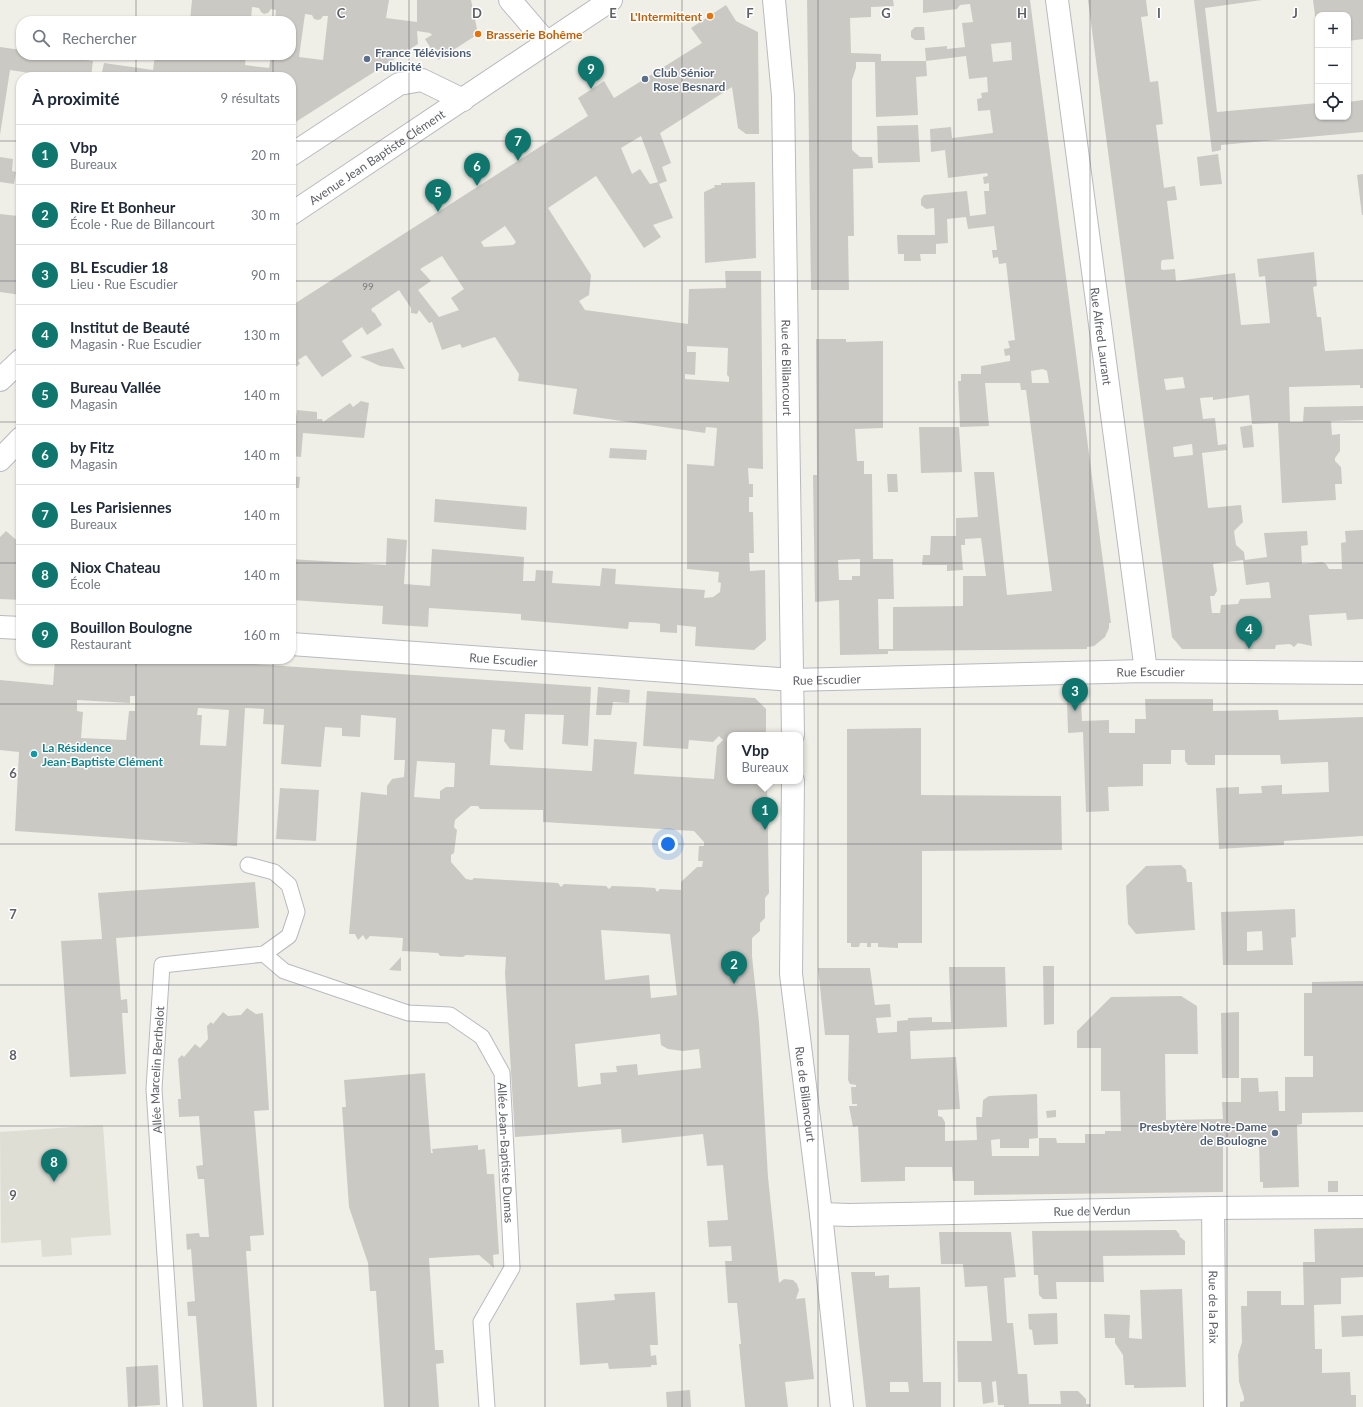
<!DOCTYPE html>
<html lang="fr">
<head>
<meta charset="utf-8">
<style>
  body { margin:0; font-family:Lato,sans-serif; background:#f2f2f3; color:#1f2937 }
  .controls { position:absolute; right:12px; top:12px; display:grid; overflow:hidden; border-radius:8px; box-shadow:0 1px 3px #0004 }
  .controls button { width:36px; height:36px; display:grid; place-items:center; padding:0; border:0; border-bottom:1px solid #e0e1e3; background:#fff; color:#1f2937; font:20px sans-serif }
  .you { position:absolute; left:668px; top:844px; width:14px; height:14px; margin:-10px; border:3px solid #fff; border-radius:50%; background:#1a73e8; box-shadow:0 0 0 6px #1a73e833 }
  .badge { display:grid; place-items:center; width:26px; height:26px; border-radius:50%; background:#0f766e; color:#fff; font-size:13px; font-weight:700 }
  .pin { position:absolute; translate:-50% -33px; filter:drop-shadow(0 1px 2px #0008) }
  .pin::after { content:''; position:absolute; top:21px; width:14px; height:12px; background:inherit; clip-path:polygon(0 0,100% 0,50% 100%) }
  .popup { position:absolute; left:727px; top:732px; width:76px; height:52px; box-sizing:border-box; display:grid; place-content:center; border-radius:8px; background:#fff; filter:drop-shadow(0 1px 3px #0005); font-size:13px; white-space:nowrap; color:#747a83 }
  .popup b { font-size:15px; color:#1f2937 }
  .popup::after { content:''; position:absolute; left:50%; top:100%; margin-left:-8px; border:8px solid transparent; border-top-color:#fff }
  .list { margin:0; padding:0; list-style:none }
  h2 { display:flex; justify-content:space-between; align-items:center; height:52px; margin:0; padding:0 16px; font-size:17px }
  h2 small { font-size:13px; font-weight:400; color:#747a83 }
  .list li { display:grid; grid-template-columns:26px 1fr auto; gap:12px; align-items:center; box-sizing:border-box; height:60px; padding:0 16px; border-top:1px solid #e0e1e3 }
  .list b { display:block; font-size:15px; white-space:nowrap }
  .list p { margin:0; font-size:13px; white-space:nowrap; color:#747a83 }
  .list em { font-size:13px; font-style:normal; color:#747a83 }
  .icon { flex:none; width:22px; height:22px; fill:none; stroke:currentColor; stroke-width:2; stroke-linecap:round; stroke-linejoin:round }
  .map { position:relative; flex:none; width:1363px; height:1407px; overflow:hidden }
  .search { position:absolute; background:#fff; box-shadow:0 1px 3px #0004; left:16px; top:16px; width:280px; height:44px; display:flex; align-items:center; gap:10px; box-sizing:border-box; padding:0 14px; border-radius:16px; color:#747a83; font-size:15px }
  .panel { position:absolute; background:#fff; box-shadow:0 1px 3px #0004; left:16px; top:72px; width:280px; height:592px; border-radius:16px }
  .map>svg:first-child { display:block }
  .education { fill:#dfded5 }
  .building { fill:#cbc9c4; fill-rule:evenodd }
  .lines { fill:none; stroke-linecap:round; stroke-linejoin:round }
  .service-casing { stroke:#b9babf; stroke-width:17 }
  .minor-casing { stroke:#b9babf; stroke-width:24 }
  .secondary-casing { stroke:#b8babf; stroke-width:24 }
  .service { stroke:#fff; stroke-width:15 }
  .minor { stroke:#fff; stroke-width:22 }
  .secondary { stroke:#fff; stroke-width:22 }
  .grid { fill:none; stroke:#5e6066; stroke-width:1; stroke-opacity:0.55 }
  .food-dot { fill:#e8710a; stroke:#fff; stroke-width:1.5 }
  .service-dot { fill:#5c6f8a; stroke:#fff; stroke-width:1.5 }
  .culture-dot { fill:#0f9aa8; stroke:#fff; stroke-width:1.5 }
  .labels { text-anchor:middle; dominant-baseline:central; stroke-width:3; stroke-linejoin:round; paint-order:stroke }
  .number-label { font-size:10px; fill:#797a7e }
  .food-label { font-size:12px; font-weight:bold; fill:#c56008; stroke:#fff; text-anchor:end }
  .service-label { font-size:12px; font-weight:bold; fill:#4e5e75; stroke:#fff; text-anchor:start }
  .street-label { font-size:12px; fill:#5e6066; stroke:#fff }
  .culture-label { font-size:12px; font-weight:bold; fill:#0d838f; stroke:#fff; text-anchor:start }
  .grid-label { font-size:13px; text-anchor:middle; font-weight:bold; fill:#5e6066; stroke:#fff; stroke-width:3; stroke-linejoin:round; paint-order:stroke }
</style>
</head>
<body>
<div class="map">
<svg width="1363" height="1407" viewBox="0 0 1363 1407">
  <rect width="100%" height="100%" fill="#efefe7"/>
  <!-- education -->
  <path class="education" d="M103,1125L111,1235L71,1238L72,1255L42,1257L41,1240L1,1243L0,1132Z"/>
  <!-- building -->
  <path class="building" d="M192,0H389L386,18L417,22V0H471L478,34L438,60L425,39L432,35L430,33L417,31L418,44L291,125V77H101L104,63L153,70L155,55L185,59L186,55H246L245,65L269,68L271,55H291V21H275L276,10L271,9L268,13L264,14L261,12L259,8L252,7L251,21H190ZM305,14L312,15L314,19L318,20L321,19L323,16H328L323,60L299,57Z
    M807,0H893L894,6L871,7V17L850,18L851,53L881,54V61H926L925,48L947,46V49L965,47L962,23L973,22L970,4L960,5L957,9L923,13V0H1030L1111,623H1109V628L1105,637L1094,646L1087,647V649L888,651V654L840,655L839,600L815,602L813,475H817L816,339H846V342L883,341V428L855,429L857,461H864V474H872L873,559H893L894,599H878L879,649H893V607L963,606V576H986L981,538L965,539V545H961L963,570L947,571V565H922L923,555H930L931,536H956V518L978,517L974,472H994L1007,595L1052,591L1026,390H1021L1020,383H985L989,426L960,427L958,381H961V374H981V366L1010,361V355L1005,356L1004,349L1010,348L1008,341L1015,340L1006,263L999,264L998,257L993,258L992,250H997L994,226L968,229L966,217L947,219L948,243L936,244V254H920L921,261H904V254H898L897,235H935L934,208L926,209L921,205V199L924,195L967,191L970,216L986,214L984,191H989V183L984,184L983,177L988,176L987,173L948,178L945,150L931,152L930,129L951,127L952,138L993,133L990,110L978,111L977,99L982,98L981,93L988,92L987,77L969,79L966,56L926,61L927,76L916,77L918,115L876,117L875,62H856V68L852,80V150L860,157H872L873,168L853,169L854,236H848L849,290H811ZM1011,42L1012,60L993,62L991,44ZM1043,369L1047,371L1049,383H1032L1031,371ZM860,559V576H852V580H839L838,560Z
    M1088,0H1146L1148,16L1141,17L1150,82L1158,81L1163,124L1156,125L1164,188L1175,186L1177,200L1167,201L1174,259L1162,260L1161,263V269L1163,270L1175,269L1176,281L1235,273L1241,325L1270,323L1265,276L1259,277L1257,259L1314,252L1317,286L1313,287L1317,317H1321L1325,351L1363,349V388H1360V385L1289,387L1290,422H1303L1304,407L1363,406V420L1331,421L1332,435L1340,434V451L1335,458V461L1341,467L1342,484H1335L1336,500L1282,503L1278,423L1252,424L1249,395L1213,400V397L1200,398L1203,419L1215,418L1218,445L1226,444L1227,450L1202,453L1208,508L1241,505L1243,522L1234,531L1236,545L1244,552L1245,560L1267,557L1264,533L1307,531L1308,545L1301,546L1302,564L1322,562L1326,564L1329,569H1342L1341,543L1346,542L1345,531L1363,530V619L1347,620L1346,613L1309,615L1312,646L1298,643L1294,647L1290,644L1276,645L1275,649H1182L1172,637ZM1183,377L1185,388L1166,390L1164,379ZM1192,444L1193,455L1174,457L1173,447ZM1243,560L1246,585L1269,582L1271,598L1240,599L1238,604L1221,605L1220,613H1212L1210,596H1214L1217,591L1213,564Z
    M1194,0H1262L1205,8L1217,112L1318,103V117H1348V102L1363,100V132L1221,145V150L1212,152Z
    M1313,0H1363V39L1348,41V15H1318L1317,31Z
    M726,5L736,21L758,32L759,134H746L738,128L732,87L660,133L671,163L662,167L667,181L659,184L673,218L653,225L661,237L644,248L596,176L548,208L591,275L589,295L579,301L585,310L688,324L689,289L726,288L725,271H761L763,469L748,468L749,484H753V497H749V512H753L754,553H749L750,571L765,570L766,640L754,650L695,646L696,627L677,625V633L660,632V624L655,623L629,622L628,629L521,620V614L429,608L428,627L382,624L383,606L291,600V559L386,565L387,538L407,540L404,584L430,586L432,549L524,557L523,581H535L536,570L553,571L552,583L600,586L602,568L616,569L615,584L705,590L704,598L713,597L720,592L721,583L718,582L719,572L687,569V464L714,466L717,428L706,427L705,433L573,414L577,389L518,381L519,374L495,337L462,348L460,344L442,350L432,322L429,323L419,310L417,314L411,313V308L399,290L371,309L373,313L374,312L382,325L367,335L362,327L342,341L352,356L322,377L306,355L298,360L300,364L291,370V306L588,116L578,98L604,81L614,98L702,43L691,28ZM641,136L658,182L650,184L640,169L632,174L621,148ZM505,226L516,242L513,245L484,247L481,242ZM442,256L464,289L451,298L459,310L439,317L418,290L431,281L420,269ZM687,346L728,348L727,375L729,377V382L685,379V374L695,375L696,352H687Z
    M915,27H924L925,40H915L911,37V31Z
    M0,47L21,50V55H51L93,61L91,77H55L10,70L0,135Z
    M918,125L920,162L878,163L877,126Z
    M1218,154L1222,184L1200,186L1197,157Z
    M0,157L13,159L12,171L16,172L14,184L0,182Z
    M1363,174V215H1362L1357,175Z
    M755,182L756,258L705,263L704,192L715,187L714,185H721V183Z
    M20,205H21V295L0,292V214L18,216Z
    M393,348L405,369L380,366L360,357Z
    M361,401L369,403L364,438L303,433L301,457L291,456V417H296L297,410L317,412V419H322L323,422L350,403L353,407Z
    M1252,425L1254,447L1243,448L1240,427Z
    M919,427H959L962,472L921,473Z
    M610,448L647,450L646,460L609,458Z
    M887,474H897L898,492H888Z
    M291,476L300,477L299,488H291Z
    M435,499L527,507L526,530L434,522Z
    M6,531L21,544V600L0,599V537Z
    M55,659H182L591,687L588,746L562,744L564,715L525,714L523,750L510,749L504,741L505,730L492,729L490,765L592,771L594,739L637,742L634,774L714,779L717,746L723,740L719,736L713,742L689,740L688,749L643,746L647,691L755,698L766,709V735H730V781H767L769,893L765,898V918L760,923V931L752,938V956L759,1022L768,1177L779,1283L784,1279L793,1280L797,1284L799,1290L796,1299L805,1298L814,1379L785,1382L788,1407H745L739,1344H741L737,1303H728L725,1261H732L731,1246L709,1247L707,1221L728,1220L723,1165L707,1166L703,1134L622,1143L621,1129L515,1137L505,973L506,957L466,955L463,957L440,956L438,953L402,951L403,938L370,936L366,940L363,935L358,940L355,934H349L361,792L387,795V786L392,779L404,777L405,760H394L396,718L361,715L360,737L342,736V728L325,727L321,767L281,764L284,725L263,724L264,709L245,708L237,846L15,831L19,752L0,750V680L53,685ZM130,696H135V711H129L126,740L81,738L83,712L77,711V700L130,703ZM198,708L229,710L226,746L200,745L202,715H197ZM417,761L455,763L454,787H446L440,791V799L414,797ZM471,806H478L480,809L543,810V822L694,831L704,842V846H699L698,861H703L702,867H697L681,882V890L660,889L657,892L655,888L640,887L612,886L609,889L606,886L564,884L561,887L558,883L474,878L472,880L466,879L451,862V855L454,853L457,830L454,827L455,820ZM601,930L670,934L677,995L651,998L649,975L605,980ZM660,1034L661,1045L668,1049L683,1051L699,1049L701,1068L638,1075L637,1064L616,1066L617,1072L600,1073L601,1084L578,1087L575,1044Z
    M598,687L630,690L629,703L613,702L611,715H596Z
    M1145,699H1213V711L1278,710L1279,720L1363,717V836L1284,841V845L1219,849L1216,788L1239,787V794L1262,793L1261,786L1282,785V794L1329,792L1328,762L1281,764L1280,755H1215V765H1188L1185,761V750H1171V764H1143V786L1108,787L1109,811L1086,812L1083,732L1068,733L1067,701H1081L1082,721L1109,720V733H1135V719H1146Z
    M921,728V795L1061,796L1062,850L922,851V943H898V948L878,947V943H871V947H867V943H860L859,947H851V943H847V729Z
    M280,788L319,790L316,841L276,839Z
    M1181,865L1186,870L1187,882H1192L1195,930L1136,934L1128,924L1126,886L1146,866Z
    M255,882L259,928L116,938L121,1000L127,999L128,1013H122L126,1074L70,1077L61,941L102,939L98,893Z
    M1295,909L1296,937L1291,938L1293,965H1223L1221,912ZM1262,931L1263,950L1247,951V932Z
    M401,957V971L389,970Z
    M1043,966H1054V1024L1044,1025Z
    M949,967H1005L1007,1027L910,1031L911,1059L956,1057L960,1109L938,1110V1116L942,1117L945,1122V1141L977,1140L976,1117H982L983,1100L989,1096L1037,1094L1038,1138L1029,1139V1148H1000V1139L991,1140L992,1156H1039V1138H1056L1057,1143H1085V1134H1105V1131H1121L1120,1091H1101V1048H1077V1031L1111,997L1181,996L1197,1006L1198,1054H1165L1166,1120L1223,1119L1222,1102H1241V1078H1258L1259,1092L1278,1091L1279,1111H1285V1077H1313V1056H1304V993H1312V982L1363,981V1112L1302,1113V1124L1297,1125L1299,1187L1263,1188V1182H1260L1259,1141H1223V1192L974,1195V1181H953L952,1167H905V1181L861,1182L858,1126L853,1127L849,1106H857V1104H852L851,1087H856V1085L850,1084L848,1080L849,1035H825L818,968H870L875,1005L890,1004L891,1017L876,1018L878,1033L897,1032V1021L908,1020V1018L932,1017V1022H951Z
    M247,1008L256,1014L263,1013L269,1110L254,1111L264,1235L250,1236L251,1251H246L257,1407H203L196,1316H188L187,1302L195,1301L191,1249L187,1250L186,1234L199,1233L200,1237H209L204,1179H198L196,1166L203,1165L199,1116L179,1117L178,1099H181L178,1059L182,1055L184,1057L195,1044L200,1048L208,1039L207,1026L211,1022L213,1024L223,1012L228,1016L241,1015Z
    M1239,1012V1078H1222L1221,1013Z
    M425,1073L431,1153H433L432,1149L478,1145V1150L485,1149L487,1174H494L499,1254L493,1255L494,1268L479,1255L429,1258L435,1350H443L444,1363L436,1364L439,1407H384L376,1291H370L368,1263L349,1207L342,1107H346L344,1080Z
    M1056,1110V1117L1047,1118L1046,1111Z
    M1328,1181H1338V1192H1328Z
    M1363,1228V1277L1341,1278V1304L1314,1305L1315,1349H1322V1373L1350,1372L1351,1395H1356V1407H1240V1402L1244,1401V1397L1239,1382L1238,1355L1242,1342L1241,1306H1247V1291H1281V1305H1304L1303,1262H1315L1314,1229Z
    M1176,1230L1180,1235L1179,1236L1185,1241V1255L1103,1256L1104,1282H1056L1057,1299H1043L1039,1295L1038,1275H1034L1032,1231Z
    M939,1232H1011L1016,1277L1004,1278L1007,1323H1013L1018,1374H1027L1029,1404H1061L1060,1391H1078L1086,1399V1404H1090V1407H1004V1405H998L996,1381L992,1382L994,1402L983,1404L981,1382H958L957,1341H992L987,1286L965,1287L963,1264H941Z
    M851,1272H875V1276L889,1275V1288L920,1287L923,1382H941V1407H866ZM890,1382H908L909,1392H890Z
    M1182,1289L1186,1387L1134,1388V1385H1125L1123,1355L1115,1343V1338H1105L1104,1314L1130,1315L1129,1338L1142,1339L1140,1290Z
    M655,1292L658,1345H650L651,1356L656,1355L657,1365H651V1367L609,1369L608,1363L580,1365L576,1303L615,1300L614,1294Z
    M1057,1313L1058,1344L1034,1345L1032,1330L1029,1329L1028,1314Z
    M1363,1315V1336L1342,1337L1341,1316Z
    M158,1365L160,1405L128,1407L126,1367Z
    M690,1390L691,1407H667L666,1392Z"/>
  <g class="lines">
    <defs>
      <g id="service">
        <path id="s1" d="M264,954L284,971L408,1013L450,1015L482,1037L502,1073L512,1268L481,1322L487,1407"/>
        <path id="s2" d="M175,1407L154,1089L162,965L264,954L289,936L297,912L289,885L274,872L248,865"/>
      </g>
      <g id="minor">
        <path d="M510,0L546,42"/>
        <path id="s3" d="M774,0L783,96L793,735"/>
        <path id="s4" d="M1057,0L1146,671"/>
        <path d="M291,155L399,84L422,80L463,100"/>
        <path d="M0,380L21,360"/>
        <path d="M0,627L21,628"/>
        <path id="s5" d="M291,644L793,680L1146,671L1363,673"/>
        <path id="s6" d="M793,781L791,974L821,1214L842,1407"/>
        <path id="s7" d="M1213,1208L1215,1407"/>
        <path id="s8" d="M821,1214L849,1215L1213,1208L1363,1207"/>
      </g>
      <g id="secondary">
        <path id="s9" d="M291,214L611,0"/>
        <path d="M0,460L21,438"/>
      </g>
    </defs>
    <!-- service casing -->
    <use href="#service" class="service-casing"/>
    <!-- minor casing -->
    <use href="#minor" class="minor-casing"/>
    <!-- secondary casing -->
    <use href="#secondary" class="secondary-casing"/>
    <!-- service -->
    <use href="#service" class="service"/>
    <!-- minor -->
    <use href="#minor" class="minor"/>
    <!-- secondary -->
    <use href="#secondary" class="secondary"/>
  </g>
  <!-- grid -->
  <path class="grid" d="M136,0V21M273,0V21M409,0V1407M545,0V1407M682,0V1407M818,0V1407M954,0V1407M1090,0V1407M1227,0V1407M136,55V77M273,55V77M0,141H21M291,141H1363M0,281H21M291,281H1363M0,422H21M291,422H1363M0,563H21M291,563H1363M136,659V1407M273,659V1407M0,704H1363M0,844H1363M0,985H1363M0,1126H1363M0,1266H1363"/>
  <!-- markers -->
  <g class="food-dot">
    <circle cx="710" cy="16" r="4"/>
    <circle cx="478" cy="34" r="4"/>
  </g>
  <g class="service-dot">
    <circle cx="367" cy="59" r="4"/>
    <circle cx="645" cy="79" r="4"/>
    <circle cx="1275" cy="1133" r="4"/>
  </g>
  <circle class="culture-dot" cx="34" cy="754" r="4"/>
  <g class="labels">
    <!-- number labels -->
    <g class="number-label">
      <text x="368" y="286">99</text>
    </g>
    <!-- food labels -->
    <g class="food-label">
      <text x="702" y="16">L'Intermittent</text>
      <text x="486" y="34" text-anchor="start">Brasserie Bohême</text>
    </g>
    <!-- service labels -->
    <g class="service-label">
      <text x="375" y="52">France Télévisions<tspan x="375" dy="14">Publicité</tspan></text>
      <text x="653" y="72">Club Sénior<tspan x="653" dy="14">Rose Besnard</tspan></text>
      <text x="1267" y="1126" text-anchor="end">Presbytère Notre-Dame<tspan x="1267" dy="14">de Boulogne</tspan></text>
    </g>
    <!-- street labels -->
    <g class="street-label">
      <text stroke="none"><textPath href="#s9" startOffset="103">Avenue Jean Baptiste Clément</textPath></text>
      <text stroke="none"><textPath href="#s4" startOffset="339">Rue Alfred Laurant</textPath></text>
      <text stroke="none"><textPath href="#s3" startOffset="368">Rue de Billancourt</textPath></text>
      <text stroke="none"><textPath href="#s5" startOffset="213">Rue Escudier</textPath></text>
      <text stroke="none"><textPath href="#s5" startOffset="861">Rue Escudier</textPath></text>
      <text stroke="none"><textPath href="#s5" startOffset="537">Rue Escudier</textPath></text>
      <text stroke="none"><textPath href="#s2" startOffset="338">Allée Marcelin Berthelot</textPath></text>
      <text stroke="none"><textPath href="#s6" startOffset="314">Rue de Billancourt</textPath></text>
      <text stroke="none"><textPath href="#s1" startOffset="359">Allée Jean-Baptiste Dumas</textPath></text>
      <text stroke="none"><textPath href="#s8" startOffset="271">Rue de Verdun</textPath></text>
      <text stroke="none"><textPath href="#s7" startOffset="99">Rue de la Paix</textPath></text>
    </g>
    <!-- culture labels -->
    <g class="culture-label">
      <text x="42" y="747">La Résidence<tspan x="42" dy="14">Jean-Baptiste Clément</tspan></text>
    </g>
  </g>
  <g class="grid-label">
    <text x="341" y="18">C</text>
    <text x="477" y="18">D</text>
    <text x="613" y="18">E</text>
    <text x="750" y="18">F</text>
    <text x="886" y="18">G</text>
    <text x="1022" y="18">H</text>
    <text x="1159" y="18">I</text>
    <text x="1295" y="18">J</text>
    <text x="13" y="778">6</text>
    <text x="13" y="919">7</text>
    <text x="13" y="1060">8</text>
    <text x="13" y="1200">9</text>
  </g>
</svg>
<div class="controls">
<button>+</button>
<button>−</button>
<button><svg class="icon" aria-label="locate" viewBox="0 0 24 24"><circle cx="12" cy="12" r="6"/><path d="M12 2v4M12 18v4M2 12h4M18 12h4"/></svg></button>
</div>
<div class="you"></div>
<div class="pin badge" style="left:765px;top:830px">1</div>
<div class="popup"><b>Vbp</b>Bureaux</div>
<div class="pin badge" style="left:734px;top:984px">2</div>
<div class="pin badge" style="left:1075px;top:711px">3</div>
<div class="pin badge" style="left:1249px;top:649px">4</div>
<div class="pin badge" style="left:438px;top:212px">5</div>
<div class="pin badge" style="left:477px;top:186px">6</div>
<div class="pin badge" style="left:518px;top:161px">7</div>
<div class="pin badge" style="left:54px;top:1182px">8</div>
<div class="pin badge" style="left:591px;top:89px">9</div>
<div class="search"><svg class="icon" aria-label="search" viewBox="0 0 24 24"><circle cx="10" cy="10" r="6"/><path d="M15 15l6 6"/></svg>Rechercher</div>
<section class="panel">
<h2>À proximité<small>9 résultats</small></h2>
<ul class="list">
<li><span class="badge">1</span><div><b>Vbp</b><p>Bureaux</p></div><em>20 m</em></li>
<li><span class="badge">2</span><div><b>Rire Et Bonheur</b><p>École · Rue de Billancourt</p></div><em>30 m</em></li>
<li><span class="badge">3</span><div><b>BL Escudier 18</b><p>Lieu · Rue Escudier</p></div><em>90 m</em></li>
<li><span class="badge">4</span><div><b>Institut de Beauté</b><p>Magasin · Rue Escudier</p></div><em>130 m</em></li>
<li><span class="badge">5</span><div><b>Bureau Vallée</b><p>Magasin</p></div><em>140 m</em></li>
<li><span class="badge">6</span><div><b>by Fitz</b><p>Magasin</p></div><em>140 m</em></li>
<li><span class="badge">7</span><div><b>Les Parisiennes</b><p>Bureaux</p></div><em>140 m</em></li>
<li><span class="badge">8</span><div><b>Niox Chateau</b><p>École</p></div><em>140 m</em></li>
<li><span class="badge">9</span><div><b>Bouillon Boulogne</b><p>Restaurant</p></div><em>160 m</em></li>
</ul>
</section>
</div>
</body>
</html>
